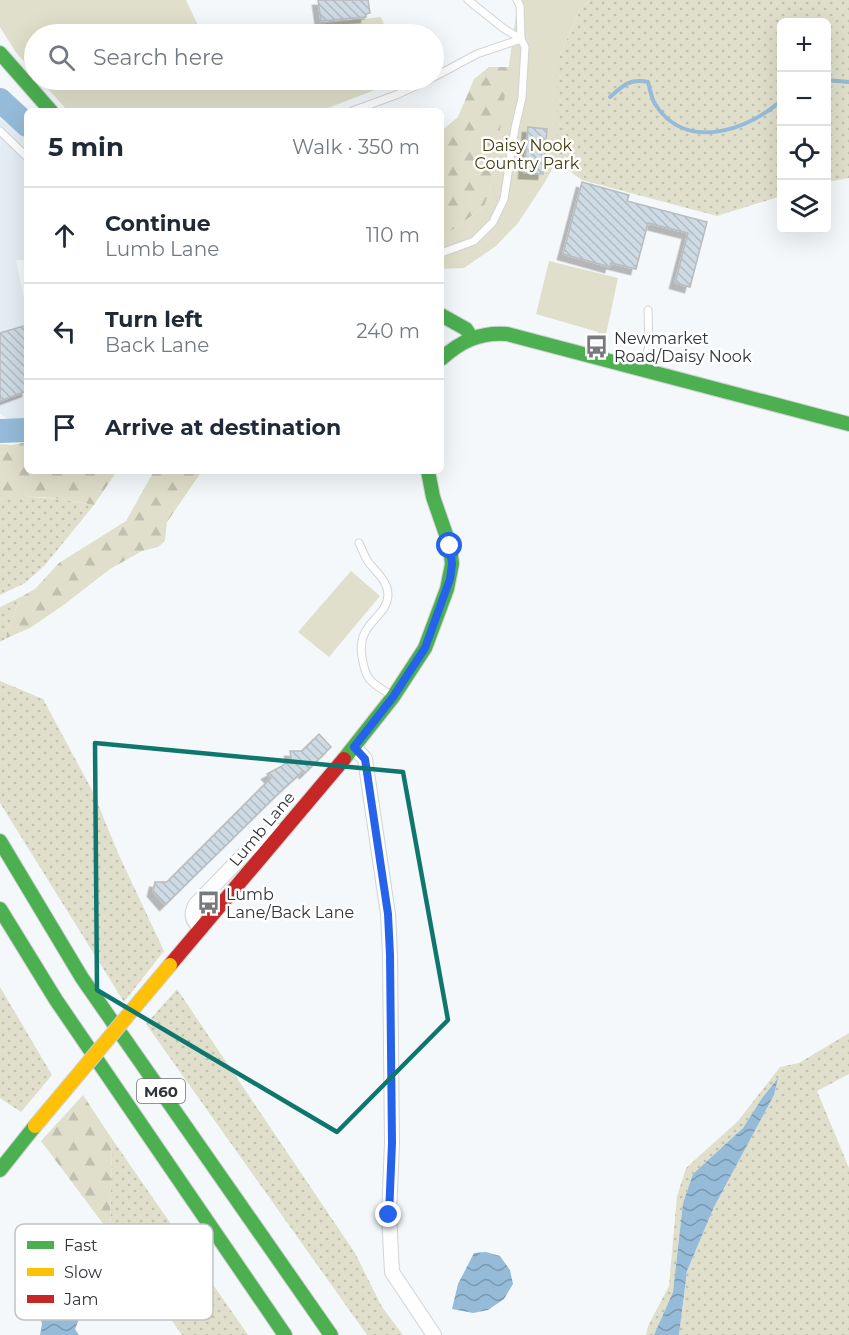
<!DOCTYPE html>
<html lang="en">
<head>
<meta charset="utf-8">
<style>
  body { margin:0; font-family:Montserrat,sans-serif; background:#f2f2f3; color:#1f2937 }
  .controls { position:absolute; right:18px; top:18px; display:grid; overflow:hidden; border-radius:9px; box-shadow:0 6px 24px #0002 }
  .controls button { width:54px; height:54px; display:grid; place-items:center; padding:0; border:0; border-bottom:2px solid #e0e1e3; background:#fff; color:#1f2937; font:30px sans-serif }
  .stop { position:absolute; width:18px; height:18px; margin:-14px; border:4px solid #2563eb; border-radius:50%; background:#fff }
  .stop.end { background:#2563eb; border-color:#fff; box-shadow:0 2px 6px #0008 }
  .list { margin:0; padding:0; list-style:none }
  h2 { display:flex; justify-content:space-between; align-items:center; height:78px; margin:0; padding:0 24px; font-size:26px }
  h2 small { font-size:20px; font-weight:400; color:#747a83 }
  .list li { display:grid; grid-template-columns:39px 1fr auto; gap:18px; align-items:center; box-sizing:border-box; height:96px; padding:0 24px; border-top:2px solid #e0e1e3 }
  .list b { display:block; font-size:22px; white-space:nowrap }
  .list p { margin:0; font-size:20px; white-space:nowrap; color:#747a83 }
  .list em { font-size:20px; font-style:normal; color:#747a83 }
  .icon { flex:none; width:33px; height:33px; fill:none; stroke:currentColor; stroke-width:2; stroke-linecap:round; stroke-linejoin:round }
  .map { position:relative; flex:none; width:849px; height:1335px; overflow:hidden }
  .search { position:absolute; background:#fff; box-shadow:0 6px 24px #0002; left:24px; top:24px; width:420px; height:66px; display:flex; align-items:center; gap:15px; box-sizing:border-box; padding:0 21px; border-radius:33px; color:#747a83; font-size:22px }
  .panel { position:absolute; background:#fff; box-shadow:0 6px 24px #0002; left:24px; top:108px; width:420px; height:366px; border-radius:9px }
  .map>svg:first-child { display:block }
  .built { fill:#e4ecf4 }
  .grass { fill:url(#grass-dots) }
  .forest { fill:url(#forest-firs) }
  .park { fill:#dfdfcb }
  .water { fill:url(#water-waves) }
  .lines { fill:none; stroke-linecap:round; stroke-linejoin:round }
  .stream { stroke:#95bbd8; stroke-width:4 }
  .river { stroke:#95bbd8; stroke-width:24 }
  .building { fill:url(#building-back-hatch); stroke:#b8bcbe; stroke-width:1.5; filter:url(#shadow) }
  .lane-casing { stroke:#d0d3d7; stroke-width:9 }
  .street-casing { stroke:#d0d3d7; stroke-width:16 }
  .fast-casing { stroke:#d0d3d7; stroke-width:16 }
  .jam-casing { stroke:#d0d3d7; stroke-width:16 }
  .lane { stroke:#fefefe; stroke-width:7 }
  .street { stroke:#fefefe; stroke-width:14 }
  .fast { stroke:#4caf50; stroke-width:14 }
  .jam { stroke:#c62828; stroke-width:14 }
  .slow-bridge-casing { stroke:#d0d3d7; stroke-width:16; stroke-linecap:butt }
  .slow-bridge { stroke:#ffc107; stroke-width:14 }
  .route { stroke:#2563eb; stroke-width:8 }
  .marked { fill:none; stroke:#0f766e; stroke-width:4.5; stroke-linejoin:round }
  .labels { text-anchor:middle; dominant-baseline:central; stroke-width:5; stroke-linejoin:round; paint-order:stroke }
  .shield { fill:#fff; stroke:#6f7274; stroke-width:1.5 }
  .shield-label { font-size:15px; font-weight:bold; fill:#313539 }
  .park-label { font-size:16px; fill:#433e0d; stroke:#fff }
  .poi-label { font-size:16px; fill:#313539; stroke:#fff; text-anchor:start }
  .street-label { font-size:16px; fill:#313539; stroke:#fff }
  .key { fill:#fff; stroke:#c1c2c4; stroke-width:1.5 }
  .key-label { font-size:16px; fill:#313539 }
</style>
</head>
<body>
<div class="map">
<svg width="849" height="1335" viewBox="0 0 849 1335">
  <defs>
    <pattern id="grass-dots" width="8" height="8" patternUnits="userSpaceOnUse" patternTransform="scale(1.5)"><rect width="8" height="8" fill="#dfdfcb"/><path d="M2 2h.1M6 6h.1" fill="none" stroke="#c0c0af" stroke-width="1.8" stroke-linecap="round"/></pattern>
    <pattern id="forest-firs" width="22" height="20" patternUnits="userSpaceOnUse" patternTransform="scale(1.5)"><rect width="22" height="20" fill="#dfdfcb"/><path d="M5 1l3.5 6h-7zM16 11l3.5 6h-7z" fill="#c0c0af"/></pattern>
    <pattern id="water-waves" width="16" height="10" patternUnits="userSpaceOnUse" patternTransform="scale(1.5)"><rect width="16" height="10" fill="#95bbd8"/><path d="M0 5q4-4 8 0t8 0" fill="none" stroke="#7a99b0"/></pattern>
    <pattern id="building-back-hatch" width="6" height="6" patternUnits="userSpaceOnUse" patternTransform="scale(1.5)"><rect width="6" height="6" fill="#cedae4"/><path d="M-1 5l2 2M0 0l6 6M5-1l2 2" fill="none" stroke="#b1bcc4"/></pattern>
    <filter id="shadow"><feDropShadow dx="-5.5" dy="5.5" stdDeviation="0" flood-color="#0004"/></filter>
  </defs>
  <rect width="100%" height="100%" fill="#f5f8fb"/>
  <!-- built -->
  <path class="built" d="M0,114L27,138V260H16L27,313V417L13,422L0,414Z"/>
  <!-- grass -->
  <path class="grass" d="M590,0H849V178L827,182L826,22H782L781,196L717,216L582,180L556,162V64L580,10Z
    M16,496L61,499L94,505L45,565L25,583L0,595V500Z
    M21,597L6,632L7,638L0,642V607Z
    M0,681L43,699L93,792L118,853L164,951L124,1002L0,803Z
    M0,987L52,1075L21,1112L0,1098Z
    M177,989L355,1253L382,1307L403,1335H367L146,1024Z
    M849,1033V1074L817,1091L849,1168V1335H679L687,1271L714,1207L774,1095L777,1079L762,1098L743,1128L693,1174L683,1203L673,1292L654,1335H646L648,1326L669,1286L677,1196L686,1168L738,1121L780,1067L799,1063Z
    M112,1139L248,1335H182L110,1233Z"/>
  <!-- forest -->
  <path class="forest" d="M489,67H510L493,181L484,207L441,238V131L458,117L474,79Z
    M27,442V471H117L94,505C63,499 31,493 0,500V444L12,445Z
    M154,471H202L167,522L165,541L158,547L142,551L110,569L65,604L30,628L7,638L6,632L21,597L35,589L59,563L126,521Z
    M83,1095L112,1139L110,1233L41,1141Z"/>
  <!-- park -->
  <path class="park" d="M0,0H186L202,34H34V73L15,51L0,27Z
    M518,0H590L580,10L556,64V162L545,182L518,223L496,246L464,268L441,269V238L484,207L493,181Z
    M381,17L388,34H269L285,28Z
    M40,80H401L320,111H68Z
    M549,261L618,278L605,339L598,337V332L536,314Z
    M351,571L380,596L329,657L298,632Z"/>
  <!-- water -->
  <path class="water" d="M778,1078L774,1095L714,1207L687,1271L679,1335H654L673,1292L683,1203L693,1174L743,1128L762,1098Z
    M486,1252L500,1256L510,1270L513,1284L504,1299L488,1310L473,1313L452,1309L458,1284L474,1253Z
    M48,1297C64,1295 72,1305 80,1317L75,1329L79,1335H40L42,1324L38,1311Z"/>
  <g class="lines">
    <!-- stream -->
    <path class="stream" d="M826,80L849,82
      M610,97C623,86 629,78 648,82C650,89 651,97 655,104C685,152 747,131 782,100"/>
    <!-- river -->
    <path class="river" d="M0,100L27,125
      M0,431L27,430"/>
  </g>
  <!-- building -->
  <path class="building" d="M318,0H368L370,13L366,14V17L321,21Z
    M528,127L547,129L543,174L524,173Z
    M582,182L629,195L627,201L707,222L690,287L675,283L688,233L648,223L636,269L611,263L610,267L563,254Z
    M27,325V391L0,401V333Z
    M319,734L331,747L305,773L303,771L281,791L165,905L153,891L155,882H167L271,778L267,774L282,766L291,758L290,751H302Z"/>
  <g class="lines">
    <defs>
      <path id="lane" d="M468,0L503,28L521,39
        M434,77L477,54L521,39
        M352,111L396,95L429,80
        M0,131L27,157
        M441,253L474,241L493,222L504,199L515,128L522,98L525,47L521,39L520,6L517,0
        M643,367L649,346L648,310
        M359,543C362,549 364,555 367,560C375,572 388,580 388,595C387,619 356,622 362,657C366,682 371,682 391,695"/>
      <path id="street" d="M354,747L365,759L388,914L390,955L392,1143L389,1215L392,1272L434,1335
        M201,928C192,921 190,914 196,904L252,846L271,832L282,831"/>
      <path id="fast" d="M0,53L51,111
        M441,315L466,329L471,337
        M441,359C461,341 480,332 507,334L849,424
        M344,759L393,697L425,648L447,589L452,564L450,546L433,497L428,471
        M0,841L82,978L331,1335
        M0,909L56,1000L285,1335
        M0,1170L35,1126"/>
      <path id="jam" d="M170,965L344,759"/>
    </defs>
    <!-- lane casing -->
    <use href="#lane" class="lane-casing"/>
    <!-- street casing -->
    <use href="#street" class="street-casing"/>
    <!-- fast casing -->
    <use href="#fast" class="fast-casing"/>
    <!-- jam casing -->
    <use href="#jam" class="jam-casing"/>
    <!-- lane -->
    <use href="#lane" class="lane"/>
    <!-- street -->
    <use href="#street" class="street"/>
    <!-- fast -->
    <use href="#fast" class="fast"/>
    <!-- jam -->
    <use href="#jam" class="jam"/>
    <defs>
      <path id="slow-bridge" d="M35,1126L170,965"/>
    </defs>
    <!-- slow-bridge casing -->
    <use href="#slow-bridge" class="slow-bridge-casing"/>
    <!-- slow-bridge -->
    <use href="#slow-bridge" class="slow-bridge"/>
  </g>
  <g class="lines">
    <!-- route -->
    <path class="route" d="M389,1215L392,1143L390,955L388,914L365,759L354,747L393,697L425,648L450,579L452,564L450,546"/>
  </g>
  <!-- marked area -->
  <path class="marked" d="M95,743L403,772L448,1020L337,1132L97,990Z"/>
  <!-- icons -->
  <defs>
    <symbol id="bus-bare" viewBox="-9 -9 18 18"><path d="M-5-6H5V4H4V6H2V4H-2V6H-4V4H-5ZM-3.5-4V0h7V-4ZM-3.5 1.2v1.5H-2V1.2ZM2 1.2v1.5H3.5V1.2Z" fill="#76797d" stroke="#fff" stroke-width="2.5" paint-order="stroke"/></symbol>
  </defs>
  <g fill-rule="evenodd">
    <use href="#bus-bare" x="580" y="330" width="33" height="33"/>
    <use href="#bus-bare" x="192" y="886" width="33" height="33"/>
  </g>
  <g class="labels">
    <!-- shield labels -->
    <rect class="shield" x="137" y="1079" width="48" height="24" rx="4.5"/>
    <g class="shield-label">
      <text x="161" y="1091">M60</text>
    </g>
    <!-- park labels -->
    <g class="park-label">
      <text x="527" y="145">Daisy Nook<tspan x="527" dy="18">Country Park</tspan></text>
    </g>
    <!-- poi labels -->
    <g class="poi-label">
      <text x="614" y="338">Newmarket<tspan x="614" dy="18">Road/Daisy Nook</tspan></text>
      <text x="226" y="894">Lumb<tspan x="226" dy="18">Lane/Back Lane</tspan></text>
    </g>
    <!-- street labels -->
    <g class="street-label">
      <text transform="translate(262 829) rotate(-50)">Lumb Lane</text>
    </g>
  </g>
  <!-- legend -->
  <rect x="15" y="1224" width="198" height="96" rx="9" class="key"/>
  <rect x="27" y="1241" width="27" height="8" fill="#4caf50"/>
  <rect x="27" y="1268" width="27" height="8" fill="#ffc107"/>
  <rect x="27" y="1295" width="27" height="8" fill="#c62828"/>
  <g class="key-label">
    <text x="64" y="1251">Fast</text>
    <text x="64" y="1278">Slow</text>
    <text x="64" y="1305">Jam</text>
  </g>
</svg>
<div class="controls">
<button>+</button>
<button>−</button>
<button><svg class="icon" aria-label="locate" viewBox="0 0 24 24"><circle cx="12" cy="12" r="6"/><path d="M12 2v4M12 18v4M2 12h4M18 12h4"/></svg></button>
<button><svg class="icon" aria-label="layers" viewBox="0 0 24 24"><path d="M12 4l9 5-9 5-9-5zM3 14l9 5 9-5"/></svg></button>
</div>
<div class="stop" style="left:450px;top:546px"></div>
<div class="stop end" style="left:389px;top:1215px"></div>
<div class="search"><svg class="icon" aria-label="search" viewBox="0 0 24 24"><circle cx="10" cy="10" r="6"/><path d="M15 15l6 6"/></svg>Search here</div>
<section class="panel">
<h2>5 min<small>Walk · 350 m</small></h2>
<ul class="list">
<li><svg class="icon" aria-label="ahead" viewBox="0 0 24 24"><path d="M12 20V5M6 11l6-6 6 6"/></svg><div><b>Continue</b><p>Lumb Lane</p></div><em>110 m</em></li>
<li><svg class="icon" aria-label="left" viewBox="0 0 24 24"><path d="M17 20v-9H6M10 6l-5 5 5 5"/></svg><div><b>Turn left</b><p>Back Lane</p></div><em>240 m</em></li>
<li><svg class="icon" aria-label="arrive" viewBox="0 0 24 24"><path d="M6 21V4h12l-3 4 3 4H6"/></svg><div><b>Arrive at destination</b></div></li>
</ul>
</section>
</div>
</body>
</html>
